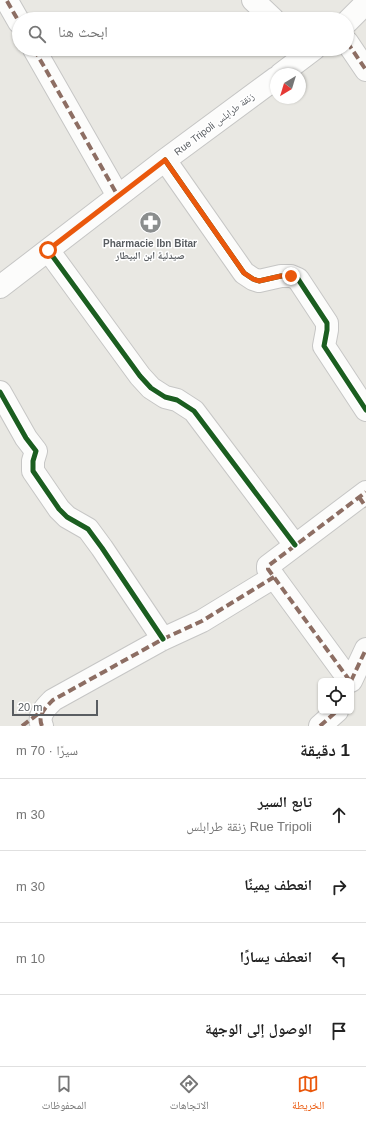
<!DOCTYPE html>
<html lang="ar">
<head>
<meta charset="utf-8">
<style>
  body { margin:0; font-family:Arial,"Noto Naskh Arabic",sans-serif; background:#f6f6f6; color:#222; direction:rtl }
  .controls { position:absolute; right:12px; bottom:12px; display:grid; overflow:hidden; border-radius:6px; box-shadow:0 1px 3px #0004 }
  .controls button { width:36px; height:36px; display:grid; place-items:center; padding:0; border:0; border-bottom:1px solid #e0e0e0; background:#fff; color:#222; font:20px sans-serif }
  .compass { position:absolute; left:270px; top:68px; width:36px; height:36px; border-radius:50%; background:#fff; box-shadow:0 1px 3px #0004; rotate:218deg }
  .scale { position:absolute; left:12px; bottom:10px; width:86px; box-sizing:border-box; padding-left:4px; border:2px solid #595d61; border-top:0; font-size:11px; line-height:14px; white-space:nowrap; color:#595d61; -webkit-text-stroke:3px #fff; paint-order:stroke }
  .stop { position:absolute; width:12px; height:12px; margin:-9px; border:3px solid #ea580c; border-radius:50%; background:#fff }
  .stop.end { background:#ea580c; border-color:#fff; box-shadow:0 1px 4px #0008 }
  .list { margin:0; padding:0; list-style:none }
  h2 { display:flex; justify-content:space-between; align-items:center; height:52px; margin:0; padding:0 16px; font-size:17px }
  h2 small { font-size:13px; font-weight:400; color:#767676 }
  .list li { display:grid; grid-template-columns:26px 1fr auto; gap:12px; align-items:center; box-sizing:border-box; height:72px; padding:0 16px; border-top:1px solid #e0e0e0 }
  .list b { display:block; font-size:15px; white-space:nowrap }
  .list p { margin:0; font-size:13px; white-space:nowrap; color:#767676 }
  .list em { font-size:13px; font-style:normal; color:#767676 }
  .icon { flex:none; width:22px; height:22px; fill:none; stroke:currentColor; stroke-width:2; stroke-linecap:round; stroke-linejoin:round }
  .map { position:relative; flex:none; width:366px; height:726px; overflow:hidden; direction:ltr }
  .search { position:absolute; background:#fff; box-shadow:0 1px 3px #0004; left:12px; right:12px; top:12px; height:44px; display:flex; align-items:center; gap:10px; box-sizing:border-box; padding:0 14px; border-radius:22px; color:#767676; font-size:15px }
  .sheet { height:340px; background:#fff }
  nav { display:flex; justify-content:space-around; align-items:center; box-sizing:border-box; height:56px; border-top:1px solid #e0e0e0; background:#fff; font-size:11px; color:#767676 }
  nav a { display:grid; justify-items:center; gap:2px }
  nav .on { color:#ea580c }
  .map>svg:first-child { display:block }
  .lines { fill:none; stroke-linecap:round; stroke-linejoin:round }
  .minor-casing { stroke:#c6c6c5; stroke-width:24 }
  .minor { stroke:#fcfcfb; stroke-width:22 }
  .quiet { stroke:#8d6e63; stroke-width:4; stroke-dasharray:8 4; stroke-linecap:butt }
  .cycleway-casing { stroke:#fff; stroke-width:8 }
  .cycleway { stroke:#1b5e20; stroke-width:5 }
  .route { stroke:#ea580c; stroke-width:5 }
  .labels { text-anchor:middle; dominant-baseline:central; stroke-width:3; stroke-linejoin:round; paint-order:stroke }
  .street-label { font-size:10px; fill:#595d61; stroke:#fff }
  .poi-label { font-size:10px; font-weight:bold; fill:#595d61; stroke:#fff }
</style>
</head>
<body>
<div class="map">
<svg width="366" height="726" viewBox="0 0 366 726">
  <rect width="100%" height="100%" fill="#e9e8e3"/>
  <g class="lines">
    <defs>
      <path id="minor" d="M253,0L273,19
        M7,1L19,22
        M347,22L366,3
        M347,42L366,70
        M34,49L118,196
        M281,74L314,49
        M165,160L244,273L253,279L259,281L281,276H291L298,279L327,323V330L324,346L366,410
        M48,250L140,376L151,388L165,397L177,400L194,411L295,545
        M0,287L165,160L276,78
        M0,392L26,438L36,451L33,461V471L59,509L67,517L88,529L102,548L163,639
        M350,681L268,569V566L366,492
        M351,681L366,649
        M42,726C37,715 46,707 53,700L163,639L202,621L274,577
        M320,726L337,711"/>
    </defs>
    <!-- minor casing -->
    <use href="#minor" class="minor-casing"/>
    <!-- minor -->
    <use href="#minor" class="minor"/>
    <!-- quiet -->
    <path class="quiet" d="M7,1L19,22
      M347,42L366,70
      M34,49L118,196
      M359,497L366,507
      M350,681L268,569V566L366,492
      M351,681L366,649
      M22,726L42,711
      M42,726C37,715 46,707 53,700L163,639L202,621L274,577
      M320,726L337,711"/>
    <defs>
      <path id="cycleway" d="M165,160L244,273L253,279L259,281L281,276H291L298,279L327,323V330L324,346L366,410
        M48,250L140,376L151,388L165,397L177,400L194,411L295,545
        M0,392L26,438L36,451L33,461V471L59,509L67,517L88,529L102,548L163,639"/>
    </defs>
    <!-- cycleway casing -->
    <use href="#cycleway" class="cycleway-casing"/>
    <!-- cycleway -->
    <use href="#cycleway" class="cycleway"/>
  </g>
  <g class="lines">
    <!-- route -->
    <path class="route" d="M48,250L165,160L244,273L253,279L259,281L281,276H291"/>
  </g>
  <!-- icons -->
  <defs>
    <symbol id="pharmacy-disc" viewBox="-11 -11 22 22"><circle r="9.5" fill="#8b8e8e" stroke="#fff"/><path d="M-2-6h4v4h4v4h-4v4h-4v-4h-4v-4h4Z" fill="#fff"/></symbol>
  </defs>
  <g fill-rule="evenodd">
    <use href="#pharmacy-disc" x="138" y="210" width="25" height="25"/>
  </g>
  <g class="labels">
    <!-- street labels -->
    <g class="street-label">
      <text transform="translate(214 124) rotate(-37)">Rue Tripoli زنقة طرابلس</text>
    </g>
    <!-- poi labels -->
    <g class="poi-label">
      <text x="150" y="243">Pharmacie Ibn Bitar<tspan x="150" dy="12">صيدلية ابن البيطار</tspan></text>
    </g>
  </g>
</svg>
<div class="controls">
<button><svg class="icon" aria-label="locate" viewBox="0 0 24 24"><circle cx="12" cy="12" r="6"/><path d="M12 2v4M12 18v4M2 12h4M18 12h4"/></svg></button>
</div>
<svg class="compass" viewBox="-18 -18 36 36"><path d="M0-13l5 13h-10z" fill="#e53935"/><path d="M0 13l5-13h-10z" fill="#767676"/></svg>
<div class="scale">20 m</div>
<div class="stop" style="left:48px;top:250px"></div>
<div class="stop end" style="left:291px;top:276px"></div>
<div class="search"><svg class="icon" aria-label="search" viewBox="0 0 24 24"><circle cx="10" cy="10" r="6"/><path d="M15 15l6 6"/></svg>ابحث هنا</div>
</div>
<section class="sheet">
<h2>1 دقيقة<small>سيرًا · 70 m</small></h2>
<ul class="list">
<li><svg class="icon" aria-label="ahead" viewBox="0 0 24 24"><path d="M12 20V5M6 11l6-6 6 6"/></svg><div><b>تابع السير</b><p>Rue Tripoli زنقة طرابلس</p></div><em>30 m</em></li>
<li><svg class="icon" aria-label="right" viewBox="0 0 24 24"><path d="M7 20v-9h11M14 6l5 5-5 5"/></svg><div><b>انعطف يمينًا</b></div><em>30 m</em></li>
<li><svg class="icon" aria-label="left" viewBox="0 0 24 24"><path d="M17 20v-9H6M10 6l-5 5 5 5"/></svg><div><b>انعطف يسارًا</b></div><em>10 m</em></li>
<li><svg class="icon" aria-label="arrive" viewBox="0 0 24 24"><path d="M6 21V4h12l-3 4 3 4H6"/></svg><div><b>الوصول إلى الوجهة</b></div></li>
</ul>
</section>
<nav>
<a class="on"><svg class="icon" aria-label="map" viewBox="0 0 24 24"><path d="M3 6l6-2 6 2 6-2v14l-6 2-6-2-6 2zM9 4v14M15 6v14"/></svg>الخريطة</a>
<a><svg class="icon" aria-label="directions" viewBox="0 0 24 24"><path d="M12 3l9 9-9 9-9-9zM9 14v-3h6M13 9l2 2-2 2"/></svg>الاتجاهات</a>
<a><svg class="icon" aria-label="saved" viewBox="0 0 24 24"><path d="M7 4h10v16l-5-4-5 4z"/></svg>المحفوظات</a>
</nav>
</body>
</html>
